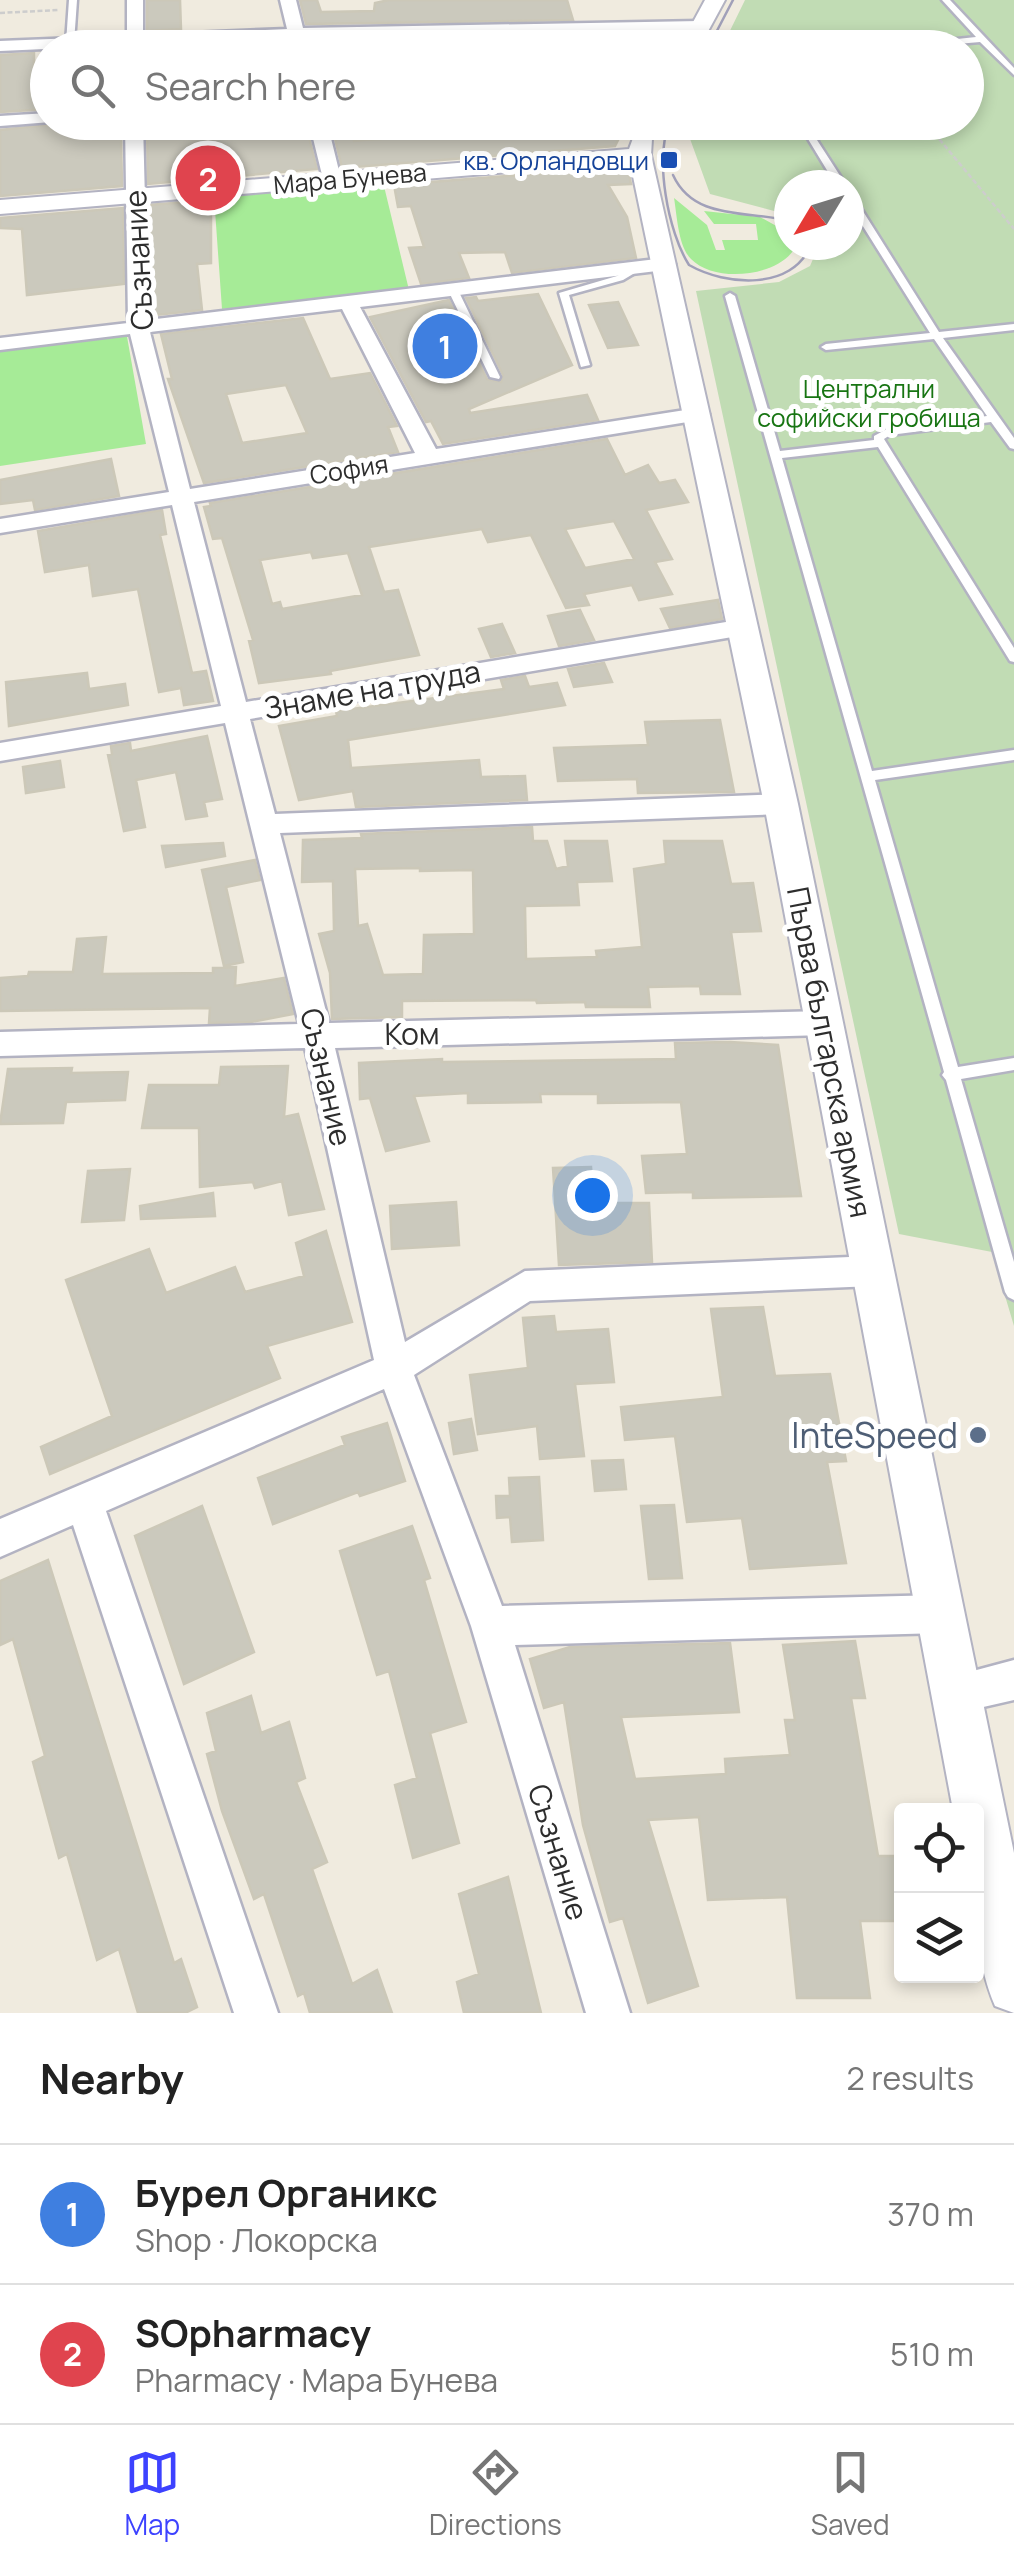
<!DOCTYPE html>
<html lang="en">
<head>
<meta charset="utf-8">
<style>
  body { margin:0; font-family:Manrope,sans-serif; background:#f6f6f6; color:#222 }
  .controls { position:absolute; right:30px; bottom:30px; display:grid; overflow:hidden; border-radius:10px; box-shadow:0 5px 15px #0003 }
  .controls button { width:90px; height:90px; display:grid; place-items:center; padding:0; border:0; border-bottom:2px solid #e0e0e0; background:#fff; color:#222; font:50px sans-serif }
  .compass { position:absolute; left:774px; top:170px; width:90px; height:90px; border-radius:50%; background:#fff; box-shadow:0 5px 15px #0003; rotate:232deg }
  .you { position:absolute; left:592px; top:1195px; width:35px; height:35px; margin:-25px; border:8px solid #fff; border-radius:50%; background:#1a73e8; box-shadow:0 0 0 15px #1a73e833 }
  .badge { display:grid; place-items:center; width:65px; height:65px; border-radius:50%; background:#3d42ff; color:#fff; font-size:32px; font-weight:700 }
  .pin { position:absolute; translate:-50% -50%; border:5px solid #fff; box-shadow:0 2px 10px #0006 }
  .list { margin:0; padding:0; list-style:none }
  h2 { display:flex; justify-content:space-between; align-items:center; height:130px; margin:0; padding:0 40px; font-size:42px }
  h2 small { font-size:32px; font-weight:400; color:#767676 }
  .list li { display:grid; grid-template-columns:65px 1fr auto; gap:30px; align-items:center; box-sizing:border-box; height:140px; padding:0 40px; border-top:2px solid #e0e0e0 }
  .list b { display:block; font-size:38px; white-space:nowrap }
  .list p { margin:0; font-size:32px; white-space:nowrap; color:#767676 }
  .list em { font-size:32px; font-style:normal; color:#767676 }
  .icon { flex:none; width:55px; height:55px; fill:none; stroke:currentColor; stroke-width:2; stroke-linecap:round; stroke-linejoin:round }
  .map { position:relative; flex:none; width:1014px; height:2013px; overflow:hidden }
  .search { position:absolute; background:#fff; box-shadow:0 5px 15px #0003; left:30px; right:30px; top:30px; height:110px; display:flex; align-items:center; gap:25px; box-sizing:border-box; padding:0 35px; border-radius:55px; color:#767676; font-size:38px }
  .sheet { height:410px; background:#fff }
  nav { display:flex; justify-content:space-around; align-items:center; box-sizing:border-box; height:140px; border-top:2px solid #e0e0e0; background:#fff; font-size:28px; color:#767676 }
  nav a { display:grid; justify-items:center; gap:5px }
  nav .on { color:#3d42ff }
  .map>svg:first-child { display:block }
  .green { fill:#a6eb97 }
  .cemetery { fill:#c1dcb4 }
  .building { fill:#cbc9bd; stroke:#ccc8b8; stroke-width:2.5; fill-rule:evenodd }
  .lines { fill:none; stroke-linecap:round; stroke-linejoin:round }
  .service-casing { stroke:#b3b3c2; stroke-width:5 }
  .minor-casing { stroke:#b3b3c2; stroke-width:5 }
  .tertiary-casing { stroke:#b3b3c2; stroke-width:4 }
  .path { stroke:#cdcdcd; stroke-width:2.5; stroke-dasharray:5 2.5; stroke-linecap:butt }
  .service { fill:#fff; fill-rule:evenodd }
  .minor { fill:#fff; fill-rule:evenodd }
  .tertiary { fill:#fff; fill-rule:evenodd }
  .tram { stroke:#a1a0b9; stroke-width:2.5 }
  .transit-dot { fill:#1a4fb4; stroke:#fff; stroke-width:4 }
  .service-dot { fill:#5c6f8a; stroke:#fff; stroke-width:4 }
  .labels { text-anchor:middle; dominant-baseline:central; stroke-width:10; stroke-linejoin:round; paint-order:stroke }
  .far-transit-label { font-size:25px; fill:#164399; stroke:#fff; text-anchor:end }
  .far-street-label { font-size:25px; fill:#2d2d2d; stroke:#fff }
  .far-park-label { font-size:25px; fill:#187513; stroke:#fff }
  .street-label { font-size:30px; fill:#2d2d2d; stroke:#fff }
  .near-service-label { font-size:35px; fill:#4e5e75; stroke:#fff; text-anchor:end }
</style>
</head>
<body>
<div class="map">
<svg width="1014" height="2013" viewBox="0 0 1014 2013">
  <rect width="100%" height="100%" fill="#f0ebdf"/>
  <!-- green -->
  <path class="green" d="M296,33L300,48H135V40Z
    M383,182L409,290L222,309L214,196Z
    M674,198L707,225L716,250H725L722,240H758L756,224H714L704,211L760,217L789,233L793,251C774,277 714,283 691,259C678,246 677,215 674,198Z
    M126,331L146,444L0,466V344Z"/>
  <!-- cemetery -->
  <path class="cemetery" d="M745,0H1014V1326L992,1252L899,1234L696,291L779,282L810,266L819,245H849V185H789V215L710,194L685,125L966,122V48L722,47Z"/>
  <!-- building -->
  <path class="building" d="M147,0H180L181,29L147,31Z
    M300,0H317L321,12L374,11L375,3L389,0H567L573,20L306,24Z
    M574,37L575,46L554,48H449L448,42L404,44L405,48H312L310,42Z
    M34,53V79L48,78V109L0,112V55Z
    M174,122L206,124V140L273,135L270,124L305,122L317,169L148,184L147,124Z
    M331,122H349L354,141L404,137L401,126L440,122H627L615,146L342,168Z
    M54,124L96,125V139L121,137L122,186L0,196V130Z
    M619,167L628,170L631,184L608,185L627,217L636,258L512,273L505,252L459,253L469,278L421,284L409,248L424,247L411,206L398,207L394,185Z
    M211,200V263L197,264L202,310L156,315L152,310L149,205Z
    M123,208L124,284L27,295L22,229L0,228V218Z
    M538,294L572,365L469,409L470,413L587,395L598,420L443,444L431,421L426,422L370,317L449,300L487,379L501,382L503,375L466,298L476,297L478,301Z
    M618,302L638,345L608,348L589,305Z
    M303,318L330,379L370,373L397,426L388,427L398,452L204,483L168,379H172L161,334ZM286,385L307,433L242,443L226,394Z
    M607,439L625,475L648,465L659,483L675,480L688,502L646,510L672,559L655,562L672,594L639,600L632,585L584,594L589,605L566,608L531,535L488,542L482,529L369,547L384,592L398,590L419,655L330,671L331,674L259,683L249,641L253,640L222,538L213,539L204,507L211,506L210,503ZM614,521L634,559L585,568L565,529ZM311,552L313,558L348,553L362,595L282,609L280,602L272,604L260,560Z
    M111,459L119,496L35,510L33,500L0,504V480Z
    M162,510L166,534L160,535L192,673L206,671L213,701L184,705L181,688L159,692L138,589L93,596L89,565L45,572L38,531Z
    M718,600L722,619L670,628L661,609Z
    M580,610L594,640L559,646L548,616Z
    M502,624L515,653L491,657L479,629Z
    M604,663L612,682L574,687L568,669Z
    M87,673L89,689L125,684L128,705L9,726L6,682Z
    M525,676L529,687L557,683L565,705L348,740L351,768L479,760L481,777L525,776L527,800L356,807L353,791L299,800L279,726L337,716L336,711L504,689L501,680Z
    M720,720L734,792L638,793L637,779L558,781L554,748L648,745L645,722Z
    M207,736L222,799L204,802L207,816L186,819L176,772L136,780L145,827L124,831L108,755L112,754L111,746L130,743L131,751Z
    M60,761L64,787L26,793L23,767Z
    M532,827L533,841H547L556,869L568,866L565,841H607L612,881L577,882L579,905L525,906L526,959L597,957L596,951L642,947L634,869L666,864L664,841H722L731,884L753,883L761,931L731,932L740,994H701L700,986L648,987L650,1007H586L585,1002L537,1003L536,1000L402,1001V1017L332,1019L330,973L319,934L334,931L333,881L302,882L303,840L362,838L361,834ZM420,868V871L473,870L474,934L424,935L423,974L383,975L367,924L358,926L355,869Z
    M223,843L225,856L166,867L162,846Z
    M255,860L260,880L226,887L243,962L224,966L202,870Z
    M106,937L102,974L213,973V968L236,967L235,986L284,978L293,1014L251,1022L209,1023L210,1008L0,1011V978L28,976L29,972H73L77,939Z
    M730,1042L778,1045L801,1196L693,1198V1192L646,1193L642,1156L687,1154L681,1102L598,1103V1094H540L541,1102L468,1103V1093L414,1096L429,1141L386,1151L370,1098L360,1099L359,1063L442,1059V1062L676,1059L675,1043Z
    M288,1066L284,1117L298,1114L324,1209L289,1215L282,1181L255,1188L253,1182L200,1187L199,1128H142L149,1085H219L221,1067Z
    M72,1068L71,1073L128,1072L125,1100L66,1102L63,1123L0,1124L8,1069Z
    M591,1167L594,1203H649L652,1262L559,1265L553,1168Z
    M130,1169L124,1220L82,1222L88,1171Z
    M213,1193L215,1216L141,1219L140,1206Z
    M456,1202L459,1245L392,1249L390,1206Z
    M326,1231L352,1322L267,1346L280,1378L50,1474L41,1447L112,1416L66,1280L149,1249L166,1293L235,1267L245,1292L304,1276L296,1243Z
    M763,1307L775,1376L830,1374L846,1461L827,1462L846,1563L750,1569L742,1518L687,1522L675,1436L625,1440L621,1407L723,1397L711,1309Z
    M554,1316L556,1332L608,1329L614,1382L575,1384L584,1456L540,1459L537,1426L478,1434L470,1375L528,1368L523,1318Z
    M471,1419L477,1450L454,1454L449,1423Z
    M387,1423L405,1481L360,1496L358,1492L273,1524L258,1478L345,1445L342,1437Z
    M623,1460L626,1489L595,1491L592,1461Z
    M539,1477L543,1540L512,1542L510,1517L497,1518L496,1496H510L509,1478Z
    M674,1505L682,1578L649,1579L641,1506Z
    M202,1506L254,1652L184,1684L135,1536Z
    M412,1526L430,1578L424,1580L466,1722L430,1733L459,1843L413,1858L395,1785L417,1778L389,1671L377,1675L340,1551Z
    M48,1560L174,1963L181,1959L197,2007L185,2013H138L119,1949L97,1960L67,1854L59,1858L33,1762L45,1756L13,1639L0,1645V1581Z
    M855,1641L865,1698H851L878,1856H898L902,1883V1921H860L870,1998H797L787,1897L708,1900L699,1817L648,1820L698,1986L648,2003L623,1918L610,1922L583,1825L564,1702L544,1708L530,1659L570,1647L730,1643L739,1712L621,1717L635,1779L726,1774L725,1759L790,1755L785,1720H795L783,1645Z
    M251,1696L261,1733L289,1722L305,1778L296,1782L327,1862L312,1869L352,1984L377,1970L392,2013H310L304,1993L298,1996L264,1894L254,1899L222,1811L207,1754L216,1751L207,1713Z
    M508,1877L541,2013H464L457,1982L479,1974L459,1894Z"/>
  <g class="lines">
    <defs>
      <path id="service" d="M69,0H77L74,43L70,45L66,43Z
        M942,0H950L1014,68V75L980,42L911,48H872L976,37Z
        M818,131L825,133L817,140L846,185H836L808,139Z
        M849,194L854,197L939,332L1014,324V330L943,338L1014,438V449L1010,448L991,422L890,435L884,439L1014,648V662L1010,661L878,447L782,458L872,771L1014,750V760L875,780L958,1067L1014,1058V1070L961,1079L1014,1262V1300L1008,1297L1005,1292L946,1080L942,1075L944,1072L725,296L730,293L735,296L780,451L874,440V436L887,429L987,416L934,339L826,350L821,347L826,344L930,333L849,204Z
        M635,266L643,268L623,280L569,295L590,365L581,367L559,293L617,276Z
        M453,287L458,290L500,377L499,379L490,377L448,290Z"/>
      <path id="minor" d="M127,0H143V35L287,29L280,0H296L303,28L700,21L708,26L700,31L305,38L308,48H292L289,38L0,51V41L127,36Z
        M48,113V122H51L0,126V116Z
        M125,122H143L148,320L665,258L675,264L665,270L360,307L436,449L698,408L709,414L706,419L194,502L246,702L744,619L756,627L744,635L250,719L275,814L781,794L791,797L795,804L791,811L781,814L280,833L329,1023L825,1011L836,1015L840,1023L836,1031L825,1035L335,1048L405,1342L525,1271L873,1256L885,1260L890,1271L885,1282L873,1286L530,1301L414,1375L502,1606L941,1595L955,1600L960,1614L955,1628L941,1633L515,1645L630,2013H586L471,1626L384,1389L106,1511L278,2013H234L73,1525L0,1557V1519L374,1360L305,1048L0,1056V1032L299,1024L225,723L0,761V743L221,706L172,505L0,533V519L169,492L130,334L0,350V338L128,323ZM342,309L415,453L190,489L150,332Z
        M309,122H327L341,179L338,183H326L323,179Z
        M1014,1660V1700L957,1713L943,1707L937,1693L943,1679Z"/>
      <path id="tertiary" d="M705,0H725L699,48H679Z
        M639,122H661L652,139L651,155L798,804L1014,1853V2013L995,2006C969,1945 976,1876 976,1810H953L764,804L630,162L0,214V200L629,149Z"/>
    </defs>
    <!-- service casing -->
    <use href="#service" class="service-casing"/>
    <!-- minor casing -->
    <use href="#minor" class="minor-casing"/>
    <!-- tertiary casing -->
    <use href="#tertiary" class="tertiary-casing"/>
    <!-- path -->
    <path class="path" d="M0,13L59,10
      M925,122L1014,229
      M677,137L799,136"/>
    <!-- service -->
    <use href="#service" class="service"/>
    <!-- minor -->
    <use href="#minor" class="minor"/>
    <!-- tertiary -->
    <use href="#tertiary" class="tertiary"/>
    <!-- tram -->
    <path class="tram" d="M708,48L733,0
      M670,122C654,158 668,232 689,265C726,286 792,291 811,245
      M673,175C694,221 747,210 789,221"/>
  </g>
  <!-- markers -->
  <rect class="transit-dot" x="659" y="150" width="20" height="20" rx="5"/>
  <circle class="service-dot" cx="978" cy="1435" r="10"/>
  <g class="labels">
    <!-- far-transit labels -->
    <g class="far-transit-label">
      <text x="649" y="160">кв. Орландовци</text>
    </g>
    <!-- far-street labels -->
    <g class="far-street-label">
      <text transform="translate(350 178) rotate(-5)">Мара Бунева</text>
      <text transform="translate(349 469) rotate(-9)">София</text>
    </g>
    <!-- far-park labels -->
    <g class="far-park-label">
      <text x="869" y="388">Централни<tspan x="869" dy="29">софийски гробища</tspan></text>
    </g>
    <!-- street labels -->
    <g class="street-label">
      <text transform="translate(138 260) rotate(-93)">Съзнание</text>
      <text transform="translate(372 689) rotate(-10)">Знаме на труда</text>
      <text transform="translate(412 1033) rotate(-1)">Ком</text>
      <text transform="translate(830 1052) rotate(79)">Първа българска армия</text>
      <text transform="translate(327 1077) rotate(77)">Съзнание</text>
      <text transform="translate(559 1852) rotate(73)">Съзнание</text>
    </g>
    <!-- near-service labels -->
    <g class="near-service-label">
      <text x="958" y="1435">InteSpeed</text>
    </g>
  </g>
</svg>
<div class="controls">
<button><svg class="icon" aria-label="locate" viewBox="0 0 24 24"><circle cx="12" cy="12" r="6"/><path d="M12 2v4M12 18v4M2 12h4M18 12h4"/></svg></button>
<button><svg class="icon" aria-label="layers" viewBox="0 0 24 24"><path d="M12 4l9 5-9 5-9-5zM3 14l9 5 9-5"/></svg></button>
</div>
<svg class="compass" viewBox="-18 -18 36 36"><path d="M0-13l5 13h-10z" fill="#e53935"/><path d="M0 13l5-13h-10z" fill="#767676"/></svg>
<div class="you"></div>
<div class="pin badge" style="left:445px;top:346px;background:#3f7fe0">1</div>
<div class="pin badge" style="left:208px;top:178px;background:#e0444e">2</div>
<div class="search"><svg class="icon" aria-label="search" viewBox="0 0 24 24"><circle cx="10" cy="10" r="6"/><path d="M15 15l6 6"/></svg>Search here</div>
</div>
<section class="sheet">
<h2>Nearby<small>2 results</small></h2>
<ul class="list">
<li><span class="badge" style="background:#3f7fe0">1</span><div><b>Бурел Органикс</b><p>Shop · Локорска</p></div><em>370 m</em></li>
<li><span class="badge" style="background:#e0444e">2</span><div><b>SOpharmacy</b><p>Pharmacy · Мара Бунева</p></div><em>510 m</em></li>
</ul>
</section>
<nav>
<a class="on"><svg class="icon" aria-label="map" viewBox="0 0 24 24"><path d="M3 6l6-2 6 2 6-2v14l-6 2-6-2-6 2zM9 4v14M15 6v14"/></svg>Map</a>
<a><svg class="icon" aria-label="directions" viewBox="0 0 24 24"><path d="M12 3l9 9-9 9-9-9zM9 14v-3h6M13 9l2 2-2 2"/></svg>Directions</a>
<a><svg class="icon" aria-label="saved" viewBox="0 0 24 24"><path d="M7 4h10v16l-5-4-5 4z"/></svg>Saved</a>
</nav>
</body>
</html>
